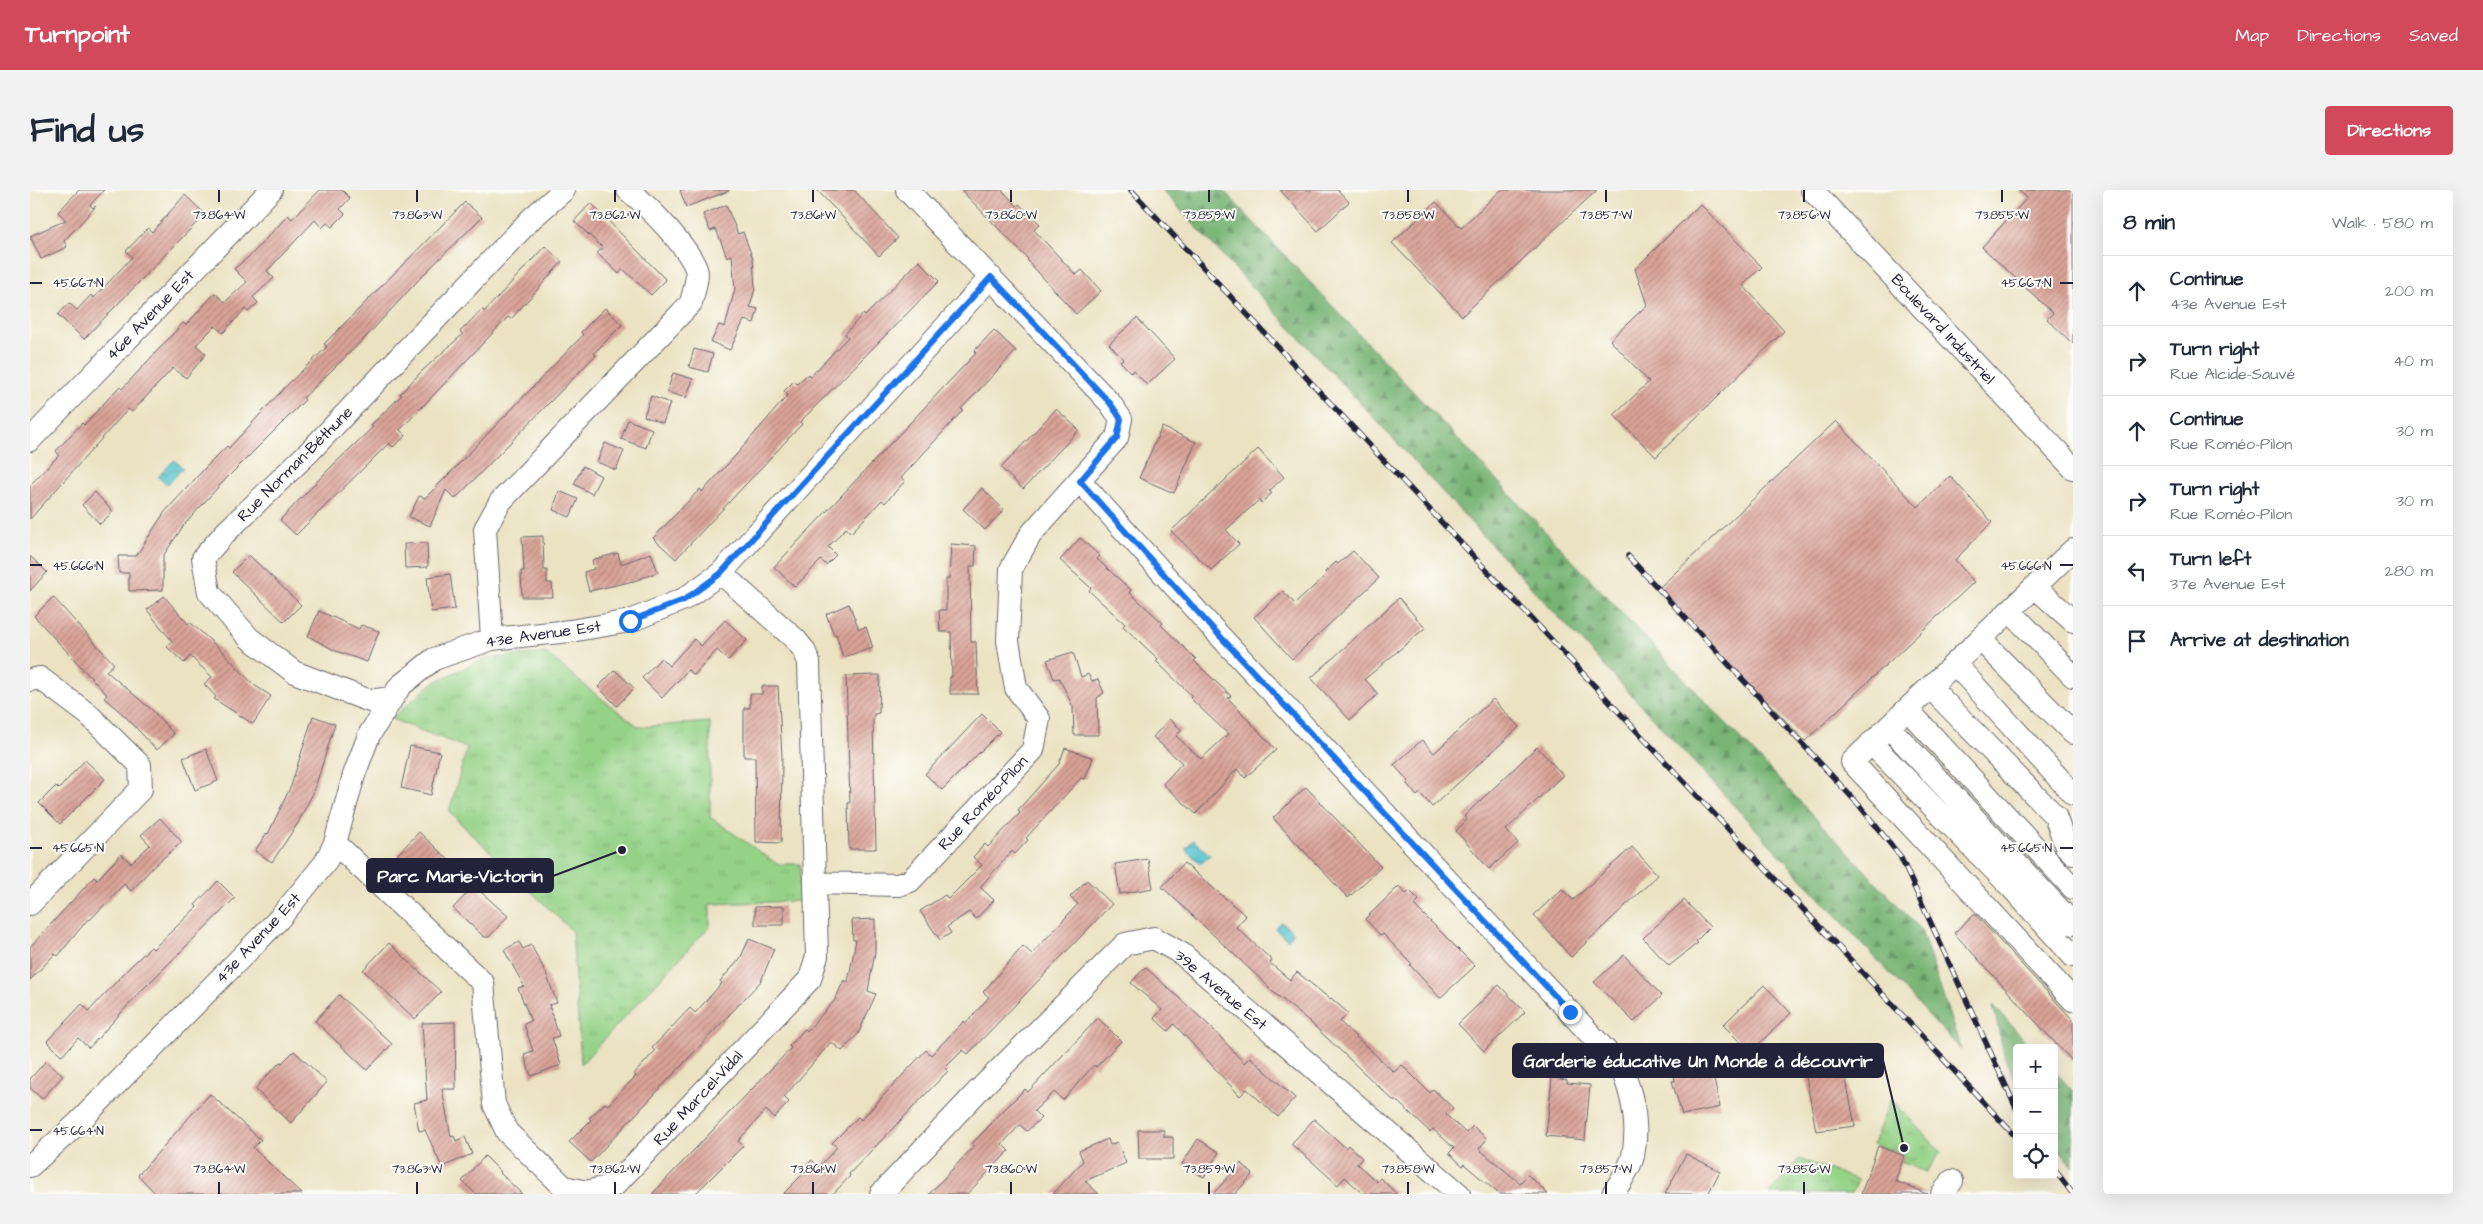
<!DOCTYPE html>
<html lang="en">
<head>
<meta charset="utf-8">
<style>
  body { margin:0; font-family:"Architects Daughter",sans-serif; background:#f2f2f3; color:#1f2937 }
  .controls { position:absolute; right:15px; bottom:15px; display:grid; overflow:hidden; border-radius:5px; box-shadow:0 5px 20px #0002 }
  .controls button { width:45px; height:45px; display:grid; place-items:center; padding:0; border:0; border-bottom:1px solid #e0e1e3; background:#fff; color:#1f2937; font:25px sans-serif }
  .stop { position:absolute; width:15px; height:15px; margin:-11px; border:4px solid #1a73e8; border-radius:50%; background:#fff }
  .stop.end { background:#1a73e8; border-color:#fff; box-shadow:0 1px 5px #0008 }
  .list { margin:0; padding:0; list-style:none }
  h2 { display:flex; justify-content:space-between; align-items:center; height:65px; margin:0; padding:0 20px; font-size:21px }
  h2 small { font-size:16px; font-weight:400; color:#747a83 }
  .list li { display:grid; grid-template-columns:32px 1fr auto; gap:15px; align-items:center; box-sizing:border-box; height:70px; padding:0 20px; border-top:1px solid #e0e1e3 }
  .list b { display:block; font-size:19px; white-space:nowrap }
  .list p { margin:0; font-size:16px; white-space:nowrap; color:#747a83 }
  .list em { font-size:16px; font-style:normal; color:#747a83 }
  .icon { flex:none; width:28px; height:28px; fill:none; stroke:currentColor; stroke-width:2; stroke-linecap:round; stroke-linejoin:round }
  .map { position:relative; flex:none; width:2043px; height:1004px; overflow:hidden; border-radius:5px }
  header { display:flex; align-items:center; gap:30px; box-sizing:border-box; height:70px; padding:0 25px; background:#d1495b; color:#fff }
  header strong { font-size:24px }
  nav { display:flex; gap:28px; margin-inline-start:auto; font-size:18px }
  .intro { display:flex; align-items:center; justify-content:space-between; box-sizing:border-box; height:120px; padding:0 30px }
  h1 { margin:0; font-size:35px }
  .button { padding:12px 22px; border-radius:5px; background:#d1495b; color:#fff; font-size:18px; font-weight:700 }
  main { display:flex; gap:30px; padding:0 30px }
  aside { flex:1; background:#fff; border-radius:5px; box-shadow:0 5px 20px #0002 }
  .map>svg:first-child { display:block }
  .grass { fill:url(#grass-tufts); stroke:#5b7a61 }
  .forest { fill:url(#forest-firs); stroke:#4c6b58 }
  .water { fill:url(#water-waves); stroke:#3e7486 }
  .building { fill:url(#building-hatch) }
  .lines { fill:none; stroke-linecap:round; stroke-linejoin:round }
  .minor-casing { stroke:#68656a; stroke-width:24 }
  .minor { stroke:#fff; stroke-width:22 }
  .rail-casing { stroke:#22223b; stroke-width:5.5 }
  .rail { stroke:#fdfcf7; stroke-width:4; stroke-dasharray:11; stroke-linecap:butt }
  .route { stroke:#1a73e8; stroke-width:6 }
  .ticks { fill:none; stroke:#22223b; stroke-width:2 }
  .labels { text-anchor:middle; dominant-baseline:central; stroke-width:4; stroke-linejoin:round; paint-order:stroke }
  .street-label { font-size:16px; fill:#22223b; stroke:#fdfcf7 }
  .ticks-label { font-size:12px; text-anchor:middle; fill:#22223b; stroke:#fdfcf7; stroke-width:4; stroke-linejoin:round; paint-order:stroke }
  .leader { fill:none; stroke:#22223b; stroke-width:2 }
  .callout-dot { fill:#22223b; stroke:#fdfcf7; stroke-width:2 }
  .callout { fill:#22223b; stroke:#22223b; stroke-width:2 }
  .callout-label { font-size:18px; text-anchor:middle; font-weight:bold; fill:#fff }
</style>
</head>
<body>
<header>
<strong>Turnpoint</strong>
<nav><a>Map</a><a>Directions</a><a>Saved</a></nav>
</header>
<div class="intro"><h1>Find us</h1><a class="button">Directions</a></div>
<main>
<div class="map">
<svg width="2043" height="1004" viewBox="0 0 2043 1004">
  <defs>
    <pattern id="grass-tufts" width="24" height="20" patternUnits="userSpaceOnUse" patternTransform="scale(1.25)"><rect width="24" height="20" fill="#94d287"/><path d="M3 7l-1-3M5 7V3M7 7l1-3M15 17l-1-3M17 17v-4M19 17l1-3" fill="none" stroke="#7fb475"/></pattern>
    <pattern id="forest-firs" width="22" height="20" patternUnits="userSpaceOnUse" patternTransform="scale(1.25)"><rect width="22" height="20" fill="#77b474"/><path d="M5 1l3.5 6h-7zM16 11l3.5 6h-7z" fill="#619260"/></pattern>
    <pattern id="water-waves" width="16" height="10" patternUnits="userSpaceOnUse" patternTransform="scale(1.25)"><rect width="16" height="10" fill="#5ac7d1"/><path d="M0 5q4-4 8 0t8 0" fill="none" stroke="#4aa1ab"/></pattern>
    <pattern id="building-hatch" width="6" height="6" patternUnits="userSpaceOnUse" patternTransform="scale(1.25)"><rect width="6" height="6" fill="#daa397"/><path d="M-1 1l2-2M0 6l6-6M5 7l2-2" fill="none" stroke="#b0847c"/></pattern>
  </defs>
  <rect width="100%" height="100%" fill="#fdfcf7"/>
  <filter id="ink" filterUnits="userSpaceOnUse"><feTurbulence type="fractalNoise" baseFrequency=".02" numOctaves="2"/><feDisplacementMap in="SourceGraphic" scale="10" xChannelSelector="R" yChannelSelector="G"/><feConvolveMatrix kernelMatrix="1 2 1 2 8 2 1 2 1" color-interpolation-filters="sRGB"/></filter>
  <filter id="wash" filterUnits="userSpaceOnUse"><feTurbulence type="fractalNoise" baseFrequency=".0096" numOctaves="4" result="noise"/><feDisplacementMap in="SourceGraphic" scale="20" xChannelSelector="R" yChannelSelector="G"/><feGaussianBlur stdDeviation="1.12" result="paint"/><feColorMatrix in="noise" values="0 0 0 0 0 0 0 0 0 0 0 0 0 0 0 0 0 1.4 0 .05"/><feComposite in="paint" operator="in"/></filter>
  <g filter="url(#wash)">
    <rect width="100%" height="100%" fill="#ebe2c2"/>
    <!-- grass -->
    <path class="grass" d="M516,463L559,499L609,537L680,532V627L747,674H770L772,711L680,714V736L551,874L542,741L419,622L437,558L361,529L404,492L456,468Z
      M1861,909L1911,962L1896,982L1872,973L1874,965L1843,954Z
      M1769,969L1828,990L1822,1004H1739Z"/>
    <!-- forest -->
    <path class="forest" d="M1132,0H1193L1891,740L1931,860Z
      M1963,815L2002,858H1987V894L1975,869Z
      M2024,881L2043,901V978L2024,953Z"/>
    <!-- water -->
    <path class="water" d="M144,270L153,278L137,295L128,287Z
      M1163,650L1180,665L1171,674L1155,659Z
      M1251,732L1264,743L1258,750L1245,739Z"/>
    <g id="blocks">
      <!-- building -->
      <path class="building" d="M49,0H74L60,15L63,18L66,16L34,51L37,57L11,69L0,46L36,30L28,22Z
        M290,0H312L320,8L310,19L315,24L302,37L297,33L292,38L285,30L237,81L244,88L223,107L228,113L218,122L215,119L193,143L185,136L166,155L176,164L156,188L143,178L102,222L98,219L0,329V295L29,265L26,261L52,233L54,235L89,197L92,199L153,133L156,135L185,103L195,112L217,92L204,79L222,64L258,25L262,29Z
        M650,0H698L699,1L656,17Z
        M787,0H824L868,48L849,66Z
        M931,0H972L987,16L989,14L1010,34L1004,40L1046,85L1052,80L1071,101L1046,124L997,70L998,69Z
        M1250,0H1308L1319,12L1288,41Z
        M1471,0H1567L1432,126L1362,53L1406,12L1431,38Z
        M1988,0H2043V154L2017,129L2023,123L1952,57L1997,8Z
        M155,5L175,24L54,149L28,125L39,113L47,120L61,105L64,108L102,67L96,61L118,38L122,42Z
        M435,12L452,27L394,84L335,148L273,208L275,210L190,295L154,335L133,366V400L99,401V383H89L88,366H106L134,323L175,278L197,256L199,258L258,194L297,157L294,154Z
        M561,13L636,90L621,105L593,79L589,84L567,63L573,58L544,31Z
        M1670,14L1732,77L1713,95L1754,141L1626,267L1584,225L1619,192L1580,150L1617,115L1605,79Z
        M696,15L708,44L713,42L723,69L725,98L720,117L728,119L724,133L714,130L700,160L681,152L689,135L695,137L705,99L702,65L697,67L686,39L680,41L673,24Z
        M515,56L532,72L481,129L478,127L370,240L376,246L363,257L359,253L266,345L250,330L303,275L343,237L341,235L372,205L370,204L392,181L433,144L430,142L452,119L454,122Z
        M889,71L909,91L770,232L772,234L646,369L623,348L670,299L672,302L706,265L758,205L754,201L764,191L767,194L778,184L780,187L818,147L815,144L833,124L835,126Z
        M575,118L592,135L564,163L566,165L425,309L416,300L400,336L379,327L389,306L395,308L426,277L553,145L551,142Z
        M1107,128L1145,169L1117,195L1103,180L1101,183L1090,171L1093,169L1079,154Z
        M964,140L986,161L931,219L933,220L871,288L875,291L855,313L852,310L821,343L816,338L798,357L806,365L796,375L791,370L765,397L744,377L946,163L944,161Z
        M664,159L683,164L678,182L659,177Z
        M643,183L663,189L656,208L637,202Z
        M621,206L640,213L633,233L614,226Z
        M1026,219L1049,240L993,299L971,278Z
        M598,230L622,239L616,258L591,249Z
        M1806,231L1888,317L1920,286L1962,332L1925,370L1944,392L1775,551L1629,398Z
        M1132,237L1166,252L1144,303L1109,288Z
        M575,253L594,261L586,280L567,272Z
        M1228,259L1254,287L1239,301L1242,303L1231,313L1229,310L1196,340L1209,354L1181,380L1141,341Z
        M553,276L571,286L562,304L544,294Z
        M952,298L974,320L955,340L933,319Z
        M529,301L548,309L540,327L523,320Z
        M65,302L83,322L70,334L52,315Z
        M513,346L514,380H517V393H522L523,407H492L491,381H494L492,347Z
        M1050,348L1070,366L1067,369L1101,400L1099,402L1133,433L1131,435L1166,469L1164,471L1201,506L1198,508L1246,560L1215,588L1207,579L1166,624L1133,594L1152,573L1123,547L1139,529L1152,540L1146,546L1171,569L1198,544L1160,508L1162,506L1126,471L1128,469L1093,436L1095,434L1059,401L1061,398L1030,370Z
        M397,353L398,377L375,378L374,354Z
        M921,354L946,356L945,376H940L941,452H946L948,504H920V487H922L921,442H910L909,420H916V389H919Z
        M1323,361L1349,388L1262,469L1224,427L1253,401L1265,414L1297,384L1295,382L1306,372L1308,374Z
        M588,363L591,374L621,363L628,382L604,391L559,401L554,382L564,379L562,370Z
        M219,365L271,415L254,432L202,382Z
        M0,366L17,382L0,401Z
        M420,384L425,419L401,422L397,387Z
        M134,406L158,434L160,432L192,461L224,495L241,506L223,534L184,509L186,507L174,494L182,487L160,466L154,473L137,457L142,451L117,420Z
        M23,407L84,474L76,481L122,520L144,544L127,560L95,526L74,508L77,505L4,426Z
        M1369,408L1395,438L1335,489L1348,504L1320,530L1281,488Z
        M819,414L829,439L836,437L843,458L813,467L806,444L804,445L796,424Z
        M289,421L329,439L331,435L349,441L337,472L306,461L278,446Z
        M695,430L717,450L698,470L687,460L664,485L658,480L632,508L612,488L631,468L639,476L664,449L671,456Z
        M1043,462L1051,487L1058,484L1062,491L1068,489L1074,503L1067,508L1068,545H1044L1043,517L1029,488L1024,489L1017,470Z
        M585,480L604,498L587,516L568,497Z
        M850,485L849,523L844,524L843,532L846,659H819L818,613H820L816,486Z
        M732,496H748L752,566L751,653L726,652L725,567H714V518H720V504H732Z
        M1463,509L1489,537L1402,617L1390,603L1387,606L1377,594L1379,592L1364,575L1392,550L1404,563Z
        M952,524L970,542L912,600L895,584Z
        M283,526L305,534L284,601L268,633L242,672L225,661L237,643L238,644L261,596Z
        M380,556L410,562L401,605L371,598Z
        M1507,557L1533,585L1476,640L1488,653L1459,679L1426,641L1437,630L1434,626Z
        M1035,558L1063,568L1055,589L1051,588L996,648L998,650L985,664L982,661L950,697L964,710L946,729L939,722L917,737L921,743L910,750L890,721L915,705L918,709L952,675L943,667L955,654L958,657L990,623L988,620L1029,574Z
        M176,559L188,591L165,600L153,568Z
        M55,570L75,589L30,634L9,613L26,596L29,599Z
        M1276,597L1351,677L1318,708L1243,628Z
        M130,628L152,652L125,675L101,701L94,694L60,730L58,729L28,766L25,764L0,790V757L64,687L67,690L91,664L101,673L120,655L111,645Z
        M389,642L422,673L400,696L367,665Z
        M1602,657L1628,685L1541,767L1504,725L1532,699L1543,710Z
        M1118,669L1123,698L1090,704L1085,674Z
        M1154,673L1216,726L1206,737L1242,770L1240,773L1260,790L1267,782L1300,809L1301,808L1318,823L1310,832L1364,882L1372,875L1400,903L1403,899L1423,918L1416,925L1436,943L1443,936L1457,949L1449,959L1490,993L1498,985L1518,1004H1469L1434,974L1433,976L1419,963L1424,958L1403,939L1400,942L1366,910L1365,912L1279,831L1238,798L1239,797L1132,697Z
        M1057,690L1082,714L938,864L933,860L915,878L918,881L819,984L820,986L803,1004H753L775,982L773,980L782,970L789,977L807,957L802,953L828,927L831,930L896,860L901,865L934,831L936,833L959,807L953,802L993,756L1002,764L1048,714L1040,707Z
        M188,691L205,708L113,799L59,858L48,848L32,866L17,851L52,814L59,821L101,776L121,757L123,759L167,717L165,715Z
        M444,696L478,726L459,747H454L423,718Z
        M1369,696L1376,704L1380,701L1389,710L1384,715L1445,776L1410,808L1380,775L1382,774L1353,744L1351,746L1335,729Z
        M1654,710L1680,737L1666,751L1668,753L1639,776L1613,748Z
        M754,716V735H725V717Z
        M1945,724L2043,830V872L1924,743Z
        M845,729V762L838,801L846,804L828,844L812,861L801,852L754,907L759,912L744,928L736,920L708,951L713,956L665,1004H622L761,858L759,856L775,839L777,841L805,810L814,790L818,792L826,750H823L822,730Z
        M719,749L744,759L731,791L561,972L539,952L561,930L559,928L575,913L578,915L606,886L604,884L625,861L622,858L660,818L665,823L692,793L690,791L710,769Z
        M489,752L493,759L501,755L516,783L527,813L519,815L529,846L522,848L531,875L501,886L494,864L503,861L494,834L501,831L488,798L494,796L474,760Z
        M359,753L411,802L385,829L333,780Z
        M1594,765L1632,806L1604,832L1564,792Z
        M1115,777L1182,838L1214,873L1220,867L1265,908L1248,927L1217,899L1210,906L1144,834L1138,841L1124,828L1132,820L1101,793Z
        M1469,795L1495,822L1454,861L1428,834Z
        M1734,795L1761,823L1720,862L1693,835Z
        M309,805L362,854L337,880L285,831Z
        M1068,828L1091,851L1066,877L1064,875L1033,910L1024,902L1004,921L1011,928L997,941L990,935L972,954L979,961L937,1004H899L944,956L942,954L975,919L995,899L998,902Z
        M425,832L426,899H412L421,947L424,946L426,951L435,947L442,964L412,977L395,940L389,941L384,913L397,910L392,833Z
        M264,861L297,892L261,933L225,899L250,872L252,873Z
        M1678,862L1690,917L1652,925L1642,891H1645L1641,870Z
        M16,871L33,886L12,909L0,898V889Z
        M1814,879L1825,936L1786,941L1776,887Z
        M1522,888L1537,890V893L1560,895L1555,950L1516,946Z
        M180,904L231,950L223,958L272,1004H126L108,985Z
        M1284,929L1316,958L1318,955L1332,968L1327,974L1347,992L1350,988L1367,1004H1333L1315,987L1308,995L1278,968L1261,954Z
        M1108,940H1134V947H1143V969H1109Z
        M1078,949L1080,955L1087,952L1096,973L1055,991L1069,1004H1023L1053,971L1049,961Z
        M1168,949L1189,962L1174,987L1152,974Z
        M1848,956L1874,966L1865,991L1897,1004H1831Z
        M1656,964L1690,981L1678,1004H1635Z
        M455,966L471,982L470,983L492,1004H446L432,991Z
        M1211,973L1223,984L1205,1004H1183Z"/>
    </g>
  </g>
  <g filter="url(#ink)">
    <use href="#blocks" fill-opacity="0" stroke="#68656a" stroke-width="1"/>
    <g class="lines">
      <defs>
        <path id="minor" d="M1782,0L2043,278
          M0,250L241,0
          M1050,291L1175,430L1590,876C1603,903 1609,936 1603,966C1600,979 1589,993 1583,1004
          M2043,360L1822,572L2043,810
          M2005,397L2043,431
          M1980,421L2043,486
          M462,449L455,339L470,312L661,113C663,104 667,92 667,83C664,62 615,13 598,0
          M1950,449L2043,543
          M1925,474L2043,604
          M0,490L10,488L59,525L110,575L111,599L0,714
          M1900,497L2025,626L2036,656L2043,663
          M361,508L340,511L264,482L219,448L179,402L173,368L195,343L280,261L502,28L534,0
          M1877,519L2043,698
          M1859,537L2043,734
          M1841,553L1982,698L2043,766
          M305,653L453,793L464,914L477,942L534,997L557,1002L585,995L780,789L787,766L779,472L774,460L766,450L691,383
          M785,693L868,695L880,691L1003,560L1009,529L986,498L978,451L981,379L1001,344L1087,248L1091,229L1080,213L877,0
          M0,976L47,934L249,729L295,673L305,653L324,585L339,545L370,496L404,469L462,449L540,441L600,431L654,409L691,383L961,87
          M851,1004L947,902L1095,754L1124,748L1152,764L1429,1004
          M1912,1004L1922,991"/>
      </defs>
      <!-- minor casing -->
      <use href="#minor" class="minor-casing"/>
      <!-- minor -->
      <use href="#minor" class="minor"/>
      <defs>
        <path id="rail" d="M1101,0L1987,948
          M1598,366L1829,615L1870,666L1987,920
          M2024,979L2043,1004"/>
      </defs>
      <!-- rail casing -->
      <use href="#rail" class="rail-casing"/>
      <!-- rail -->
      <use href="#rail" class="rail"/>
    </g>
  </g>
  <g class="lines" filter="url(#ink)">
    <!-- route -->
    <path class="route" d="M600,431L654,410L690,384L961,87L1080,213L1091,229L1087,248L1050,291L1175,430L1540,822"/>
  </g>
  <!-- ticks -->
  <path class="ticks" d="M189,0V12M387,0V12M585,0V12M783,0V12M981,0V12M1179,0V12M1378,0V12M1576,0V12M1774,0V12M1972,0V12M0,93H12M2030,93H2043M0,375H12M2030,375H2043M0,658H12M2030,658H2043M0,940H12M189,992V1004M387,992V1004M585,992V1004M783,992V1004M981,992V1004M1179,992V1004M1378,992V1004M1576,992V1004M1774,992V1004"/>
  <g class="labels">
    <!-- street labels -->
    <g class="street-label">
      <text transform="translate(120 125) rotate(-46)">46e Avenue Est</text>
      <text transform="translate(1913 139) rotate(47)">Boulevard Industriel</text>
      <text transform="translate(265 274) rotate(-45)">Rue Norman-Béthune</text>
      <text transform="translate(513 444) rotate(-8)">43e Avenue Est</text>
      <text transform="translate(953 613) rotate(-47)">Rue Roméo-Pilon</text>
      <text transform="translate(228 748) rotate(-47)">43e Avenue Est</text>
      <text transform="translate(1191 800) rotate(40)">39e Avenue Est</text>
      <text transform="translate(668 908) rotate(-47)">Rue Marcel-Vidal</text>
    </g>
  </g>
  <g class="ticks-label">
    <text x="189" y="29">73.864°W</text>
    <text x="387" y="29">73.863°W</text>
    <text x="585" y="29">73.862°W</text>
    <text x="783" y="29">73.861°W</text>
    <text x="981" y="29">73.860°W</text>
    <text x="1179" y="29">73.859°W</text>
    <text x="1378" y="29">73.858°W</text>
    <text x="1576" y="29">73.857°W</text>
    <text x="1774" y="29">73.856°W</text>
    <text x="1972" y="29">73.855°W</text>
    <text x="48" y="97">45.667°N</text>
    <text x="1996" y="97">45.667°N</text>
    <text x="48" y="380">45.666°N</text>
    <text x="1996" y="380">45.666°N</text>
    <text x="48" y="662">45.665°N</text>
    <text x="1996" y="662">45.665°N</text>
    <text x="48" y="945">45.664°N</text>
    <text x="189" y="983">73.864°W</text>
    <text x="387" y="983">73.863°W</text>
    <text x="585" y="983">73.862°W</text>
    <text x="783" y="983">73.861°W</text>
    <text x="981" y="983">73.860°W</text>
    <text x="1179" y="983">73.859°W</text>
    <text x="1378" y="983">73.858°W</text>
    <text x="1576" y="983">73.857°W</text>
    <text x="1774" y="983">73.856°W</text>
  </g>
  <!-- callouts -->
  <path class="leader" d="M592 660L523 686M1874 958L1853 870"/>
  <g class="callout-dot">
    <circle cx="592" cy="660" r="5"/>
    <circle cx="1874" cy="958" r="5"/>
  </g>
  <g class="callout">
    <rect x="337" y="669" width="186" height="33" rx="5"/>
    <rect x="1483" y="854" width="370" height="33" rx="5"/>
  </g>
  <g class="callout-label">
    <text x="430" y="692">Parc Marie-Victorin</text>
    <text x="1668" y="877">Garderie éducative Un Monde à découvrir</text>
  </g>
</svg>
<div class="controls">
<button>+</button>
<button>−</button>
<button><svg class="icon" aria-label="locate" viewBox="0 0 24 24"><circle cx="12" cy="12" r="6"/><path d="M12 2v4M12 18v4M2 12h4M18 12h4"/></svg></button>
</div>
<div class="stop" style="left:600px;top:431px"></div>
<div class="stop end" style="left:1540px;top:822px"></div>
</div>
<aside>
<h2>8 min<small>Walk · 580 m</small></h2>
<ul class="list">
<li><svg class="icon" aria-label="ahead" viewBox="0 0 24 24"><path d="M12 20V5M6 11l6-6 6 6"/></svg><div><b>Continue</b><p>43e Avenue Est</p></div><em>200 m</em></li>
<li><svg class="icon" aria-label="right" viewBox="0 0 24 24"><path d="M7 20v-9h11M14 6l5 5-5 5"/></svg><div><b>Turn right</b><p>Rue Alcide-Sauvé</p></div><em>40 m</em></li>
<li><svg class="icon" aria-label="ahead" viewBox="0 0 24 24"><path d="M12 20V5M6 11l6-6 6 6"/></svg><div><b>Continue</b><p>Rue Roméo-Pilon</p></div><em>30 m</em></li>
<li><svg class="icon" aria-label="right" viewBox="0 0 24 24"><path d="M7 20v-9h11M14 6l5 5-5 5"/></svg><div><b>Turn right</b><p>Rue Roméo-Pilon</p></div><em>30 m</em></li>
<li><svg class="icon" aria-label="left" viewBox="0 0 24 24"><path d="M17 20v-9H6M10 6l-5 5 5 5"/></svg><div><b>Turn left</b><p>37e Avenue Est</p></div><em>280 m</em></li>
<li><svg class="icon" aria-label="arrive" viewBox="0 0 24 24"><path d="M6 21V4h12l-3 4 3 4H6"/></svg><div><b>Arrive at destination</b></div></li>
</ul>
</aside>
</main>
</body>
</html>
